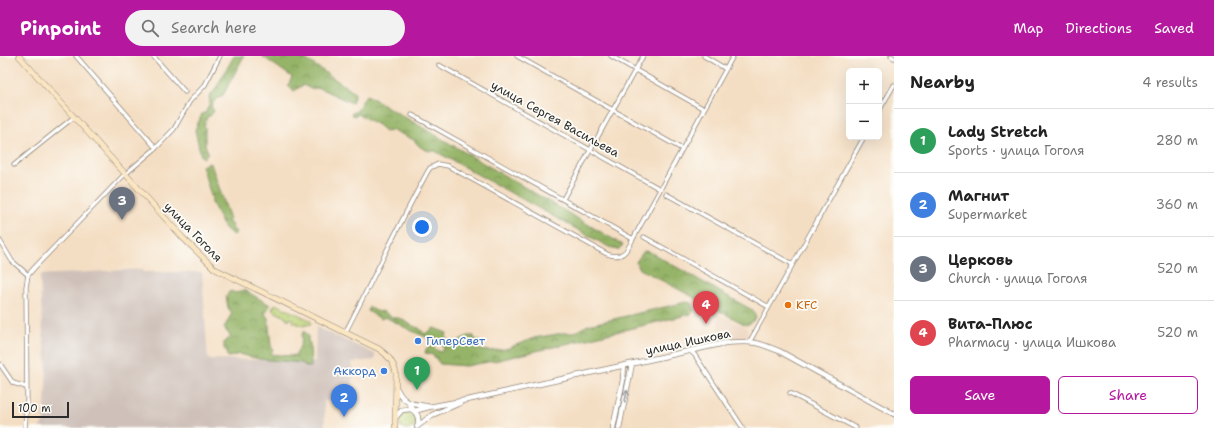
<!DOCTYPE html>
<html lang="en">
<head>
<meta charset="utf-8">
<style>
  body { margin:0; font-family:"Shantell Sans",sans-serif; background:#f2f2f2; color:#222 }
  .controls { position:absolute; right:12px; top:12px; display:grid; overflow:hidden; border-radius:6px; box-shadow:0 4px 16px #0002 }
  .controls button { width:36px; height:36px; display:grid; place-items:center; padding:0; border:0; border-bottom:1px solid #e0e0e0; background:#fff; color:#222; font:20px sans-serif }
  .scale { position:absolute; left:12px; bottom:10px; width:57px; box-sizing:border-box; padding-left:4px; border:2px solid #2b2b2b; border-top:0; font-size:11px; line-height:14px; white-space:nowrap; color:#2b2b2b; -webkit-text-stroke:3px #fdfcf7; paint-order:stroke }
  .you { position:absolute; left:422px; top:171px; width:14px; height:14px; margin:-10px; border:3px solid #fff; border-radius:50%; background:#1a73e8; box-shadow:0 0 0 6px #1a73e833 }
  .badge { display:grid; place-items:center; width:26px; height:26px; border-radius:50%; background:#b5179e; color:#fff; font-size:13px; font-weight:700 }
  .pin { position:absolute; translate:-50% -33px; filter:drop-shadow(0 1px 2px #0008) }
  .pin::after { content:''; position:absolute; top:21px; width:14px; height:12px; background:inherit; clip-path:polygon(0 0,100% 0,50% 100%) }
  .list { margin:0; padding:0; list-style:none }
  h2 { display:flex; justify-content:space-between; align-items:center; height:52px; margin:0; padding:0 16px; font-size:17px }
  h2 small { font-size:13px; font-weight:400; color:#767676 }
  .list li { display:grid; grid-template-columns:26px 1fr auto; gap:12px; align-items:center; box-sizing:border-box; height:64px; padding:0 16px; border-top:1px solid #e0e0e0 }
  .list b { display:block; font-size:15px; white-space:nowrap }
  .list p { margin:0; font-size:13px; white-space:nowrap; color:#767676 }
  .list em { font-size:13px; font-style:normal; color:#767676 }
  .actions { display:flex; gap:8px; padding:12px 16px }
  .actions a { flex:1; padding:9px 0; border:1px solid #b5179e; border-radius:6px; text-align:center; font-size:14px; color:#b5179e }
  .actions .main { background:#b5179e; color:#fff }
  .icon { flex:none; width:22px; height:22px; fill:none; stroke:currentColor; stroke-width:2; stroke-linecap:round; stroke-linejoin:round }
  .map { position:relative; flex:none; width:894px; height:372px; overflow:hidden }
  header { display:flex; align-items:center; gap:24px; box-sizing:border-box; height:56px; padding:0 20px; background:#b5179e; color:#fff }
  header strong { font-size:19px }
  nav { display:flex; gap:22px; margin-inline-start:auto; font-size:14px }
  .search { width:280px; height:36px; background:#f2f2f2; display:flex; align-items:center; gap:10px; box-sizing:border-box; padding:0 14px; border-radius:22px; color:#767676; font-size:15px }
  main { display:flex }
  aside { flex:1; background:#fff }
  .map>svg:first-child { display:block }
  .built { fill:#eaceb7 }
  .industrial { fill:#cfc1ba }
  .grass { fill:url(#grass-dots); stroke:#747e50 }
  .forest { fill:url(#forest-crowns); stroke:#607049 }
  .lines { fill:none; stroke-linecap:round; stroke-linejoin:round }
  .minor-casing { stroke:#908477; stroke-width:5 }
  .tertiary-casing { stroke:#908477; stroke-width:6 }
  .secondary-casing { stroke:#908477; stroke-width:6 }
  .minor { stroke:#fff; stroke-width:3.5 }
  .tertiary { stroke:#fff; stroke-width:4.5 }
  .secondary { stroke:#fbe6c3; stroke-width:5 }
  .oneway { stroke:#a0a0a0 }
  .food-dot { fill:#e8710a; stroke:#fdfcf7; stroke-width:1.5 }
  .shop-dot { fill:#3f7fe0; stroke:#fdfcf7; stroke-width:1.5 }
  .labels { text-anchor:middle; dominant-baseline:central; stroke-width:3.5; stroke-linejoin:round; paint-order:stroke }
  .street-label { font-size:12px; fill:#2b2b2b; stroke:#fdfcf7 }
  .food-label { font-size:12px; fill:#c56008; stroke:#fdfcf7; text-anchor:start }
  .shop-label { font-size:12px; fill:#366cbe; stroke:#fdfcf7; text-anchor:start }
</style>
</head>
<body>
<header>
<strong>Pinpoint</strong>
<div class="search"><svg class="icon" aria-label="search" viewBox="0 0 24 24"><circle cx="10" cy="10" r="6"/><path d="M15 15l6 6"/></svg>Search here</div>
<nav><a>Map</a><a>Directions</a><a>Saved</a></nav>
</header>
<main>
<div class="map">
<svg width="894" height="372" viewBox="0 0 894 372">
  <defs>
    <pattern id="grass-dots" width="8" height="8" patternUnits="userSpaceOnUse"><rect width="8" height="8" fill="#bcd276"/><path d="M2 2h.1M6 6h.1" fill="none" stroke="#a2b466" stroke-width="1.8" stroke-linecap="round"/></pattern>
    <pattern id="forest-crowns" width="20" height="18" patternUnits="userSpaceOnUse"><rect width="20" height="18" fill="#95b467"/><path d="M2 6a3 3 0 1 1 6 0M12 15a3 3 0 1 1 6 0" fill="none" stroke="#7a9355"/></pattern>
  </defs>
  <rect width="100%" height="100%" fill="#fdfcf7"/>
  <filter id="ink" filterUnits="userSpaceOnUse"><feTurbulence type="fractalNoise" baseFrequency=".025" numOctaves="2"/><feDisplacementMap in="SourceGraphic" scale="8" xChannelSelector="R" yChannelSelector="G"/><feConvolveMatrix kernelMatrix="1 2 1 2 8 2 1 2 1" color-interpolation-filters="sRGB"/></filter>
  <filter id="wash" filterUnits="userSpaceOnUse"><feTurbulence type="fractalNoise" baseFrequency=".012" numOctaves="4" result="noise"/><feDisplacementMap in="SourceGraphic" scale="16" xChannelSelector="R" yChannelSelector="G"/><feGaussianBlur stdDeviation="0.9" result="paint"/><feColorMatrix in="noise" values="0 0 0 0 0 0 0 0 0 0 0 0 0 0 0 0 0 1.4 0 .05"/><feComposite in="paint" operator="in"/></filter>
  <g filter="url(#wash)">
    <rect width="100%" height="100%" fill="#f4dec3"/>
    <!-- built -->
    <path class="built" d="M717,258L747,272L748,281L745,282L720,284Z"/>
    <!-- industrial -->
    <path class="industrial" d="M142,213L143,216H202L208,303L315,305L316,271L375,298V304L352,306L353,344L324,345L325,372H39L44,366L47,311L42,269L40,219Z"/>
    <!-- grass -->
    <path class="grass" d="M275,248L310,264L311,268L303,270L293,266V264L290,262L289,264L285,262V261L272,254Z
      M398 364a9 9 0 1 1 18 0a9 9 0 1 1-18 0Z"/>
    <!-- forest -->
    <path class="forest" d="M234,0H244L223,39L215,44L211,50L214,55L210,60L207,61L204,70L205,71V89L208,96L204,102L201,100L195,74L202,58L206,56L210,46L209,40L215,34Z
      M262,0H300L313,8L355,37L352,47L319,32L311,33L303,29L294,35L288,30L292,21Z
      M366,39H367L623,189L618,194L609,191L435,95C427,96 418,91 414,84L393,74L385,75L378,69L358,58L354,60L351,58L353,56H356Z
      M208,107L211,108L230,163L228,165L233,170L232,172L236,176L234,179C220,172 220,160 212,147V143L202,110Z
      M644,195L650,196L752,254L756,260C754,265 751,267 746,269L640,213L636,206Z
      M244,234L270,249L265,258L268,262L271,290L273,294L271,296L272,298L289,300L296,299C298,294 300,291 301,286C302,283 301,280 303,276H305L308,280V286L310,287L311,311H306L302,307L259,303L239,298L229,301L227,300V295L224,293V286L231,281L224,272L232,257L228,252L226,240L230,235L236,237Z
      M686,246L691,247L694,255L691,258L499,304L466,310L440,308L433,299L425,297L426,293L431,290L440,296L444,294L442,288L410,274L393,265L385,261L381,263L368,255L369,251L378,256L382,255L394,262H399L415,271L419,272L425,278L434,272L447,277L446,281L448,286L451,288L468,280H474V282L479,285L475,293L489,295L506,293L534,282L563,277H573L588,269Z"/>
  </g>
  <g filter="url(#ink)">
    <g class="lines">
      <defs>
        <path id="minor" d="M76,0L156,92
          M153,0L185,36
          M517,0L682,93
          M611,0L704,53
          M704,0L726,13
          M891,0L894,2
          M439,9L660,133
          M879,55L894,29
          M412,59L633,183
          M14,109L74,61
          M666,138L792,208
          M563,143L643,0
          M644,181L769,251
          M0,185L12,205L28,219
          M345,277C373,223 399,168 428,115L430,112L438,108L448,110L607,198C622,204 627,195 633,183L733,0
          M750,285L864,81
          M690,295L694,298L743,372
          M0,308L13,327L26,331
          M790,337L856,372
          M25,372L27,345L26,231L28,219L35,211L123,120L156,92L174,73L190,45L205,29L220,0"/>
        <path id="tertiary" d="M397,333C404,348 412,348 427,350
          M409,347L414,355L429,351L472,343L725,287C751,285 755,285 779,295L894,358
          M395,362L402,354L411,353C418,357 420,363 417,371
          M418,370L432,359L460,347
          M613,372L623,324L624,309
          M619,372L632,308"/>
        <path id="secondary" d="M19,0L183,182L215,213L379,293C388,299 394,306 396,317L395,372"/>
      </defs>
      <!-- minor casing -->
      <use href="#minor" class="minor-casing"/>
      <!-- tertiary casing -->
      <use href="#tertiary" class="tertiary-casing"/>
      <!-- secondary casing -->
      <use href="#secondary" class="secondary-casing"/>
      <!-- minor -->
      <use href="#minor" class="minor"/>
      <!-- tertiary -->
      <use href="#tertiary" class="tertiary"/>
      <!-- secondary -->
      <use href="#secondary" class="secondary"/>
    </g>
    <!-- one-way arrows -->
    <defs><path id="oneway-shaft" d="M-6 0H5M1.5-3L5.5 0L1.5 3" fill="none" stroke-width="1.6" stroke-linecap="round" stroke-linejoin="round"/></defs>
    <use class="oneway" href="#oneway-shaft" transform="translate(626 340) rotate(-78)"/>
  </g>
  <!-- markers -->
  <circle class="food-dot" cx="788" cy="249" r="4"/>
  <g class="shop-dot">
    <circle cx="418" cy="285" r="4"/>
    <circle cx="384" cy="315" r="4"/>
  </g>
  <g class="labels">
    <!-- street labels -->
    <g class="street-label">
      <text transform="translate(555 63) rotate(29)">улица Сергея Васильева</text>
      <text transform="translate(193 176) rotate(46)">улица Гоголя</text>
      <text transform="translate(688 286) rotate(-12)">улица Ишкова</text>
    </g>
    <!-- food labels -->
    <g class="food-label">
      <text x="796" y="249">KFC</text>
    </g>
    <!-- shop labels -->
    <g class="shop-label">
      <text x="426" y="285">ГиперСвет</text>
      <text x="376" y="315" text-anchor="end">Аккорд</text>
    </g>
  </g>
</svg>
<div class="controls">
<button>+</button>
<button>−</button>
</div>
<div class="scale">100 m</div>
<div class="you"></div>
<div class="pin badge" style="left:417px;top:334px;background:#2e9e5b">1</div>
<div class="pin badge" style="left:344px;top:361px;background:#3f7fe0">2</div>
<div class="pin badge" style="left:122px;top:164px;background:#6b7280">3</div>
<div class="pin badge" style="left:706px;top:268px;background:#e0444e">4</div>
</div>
<aside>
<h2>Nearby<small>4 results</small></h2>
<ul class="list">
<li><span class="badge" style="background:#2e9e5b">1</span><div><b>Lady Stretch</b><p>Sports · улица Гоголя</p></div><em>280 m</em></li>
<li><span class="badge" style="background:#3f7fe0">2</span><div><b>Магнит</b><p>Supermarket</p></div><em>360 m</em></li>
<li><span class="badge" style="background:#6b7280">3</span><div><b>Церковь</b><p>Church · улица Гоголя</p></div><em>520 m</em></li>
<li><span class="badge" style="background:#e0444e">4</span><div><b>Вита-Плюс</b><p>Pharmacy · улица Ишкова</p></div><em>520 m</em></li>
</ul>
<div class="actions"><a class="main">Save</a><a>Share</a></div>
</aside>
</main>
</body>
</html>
